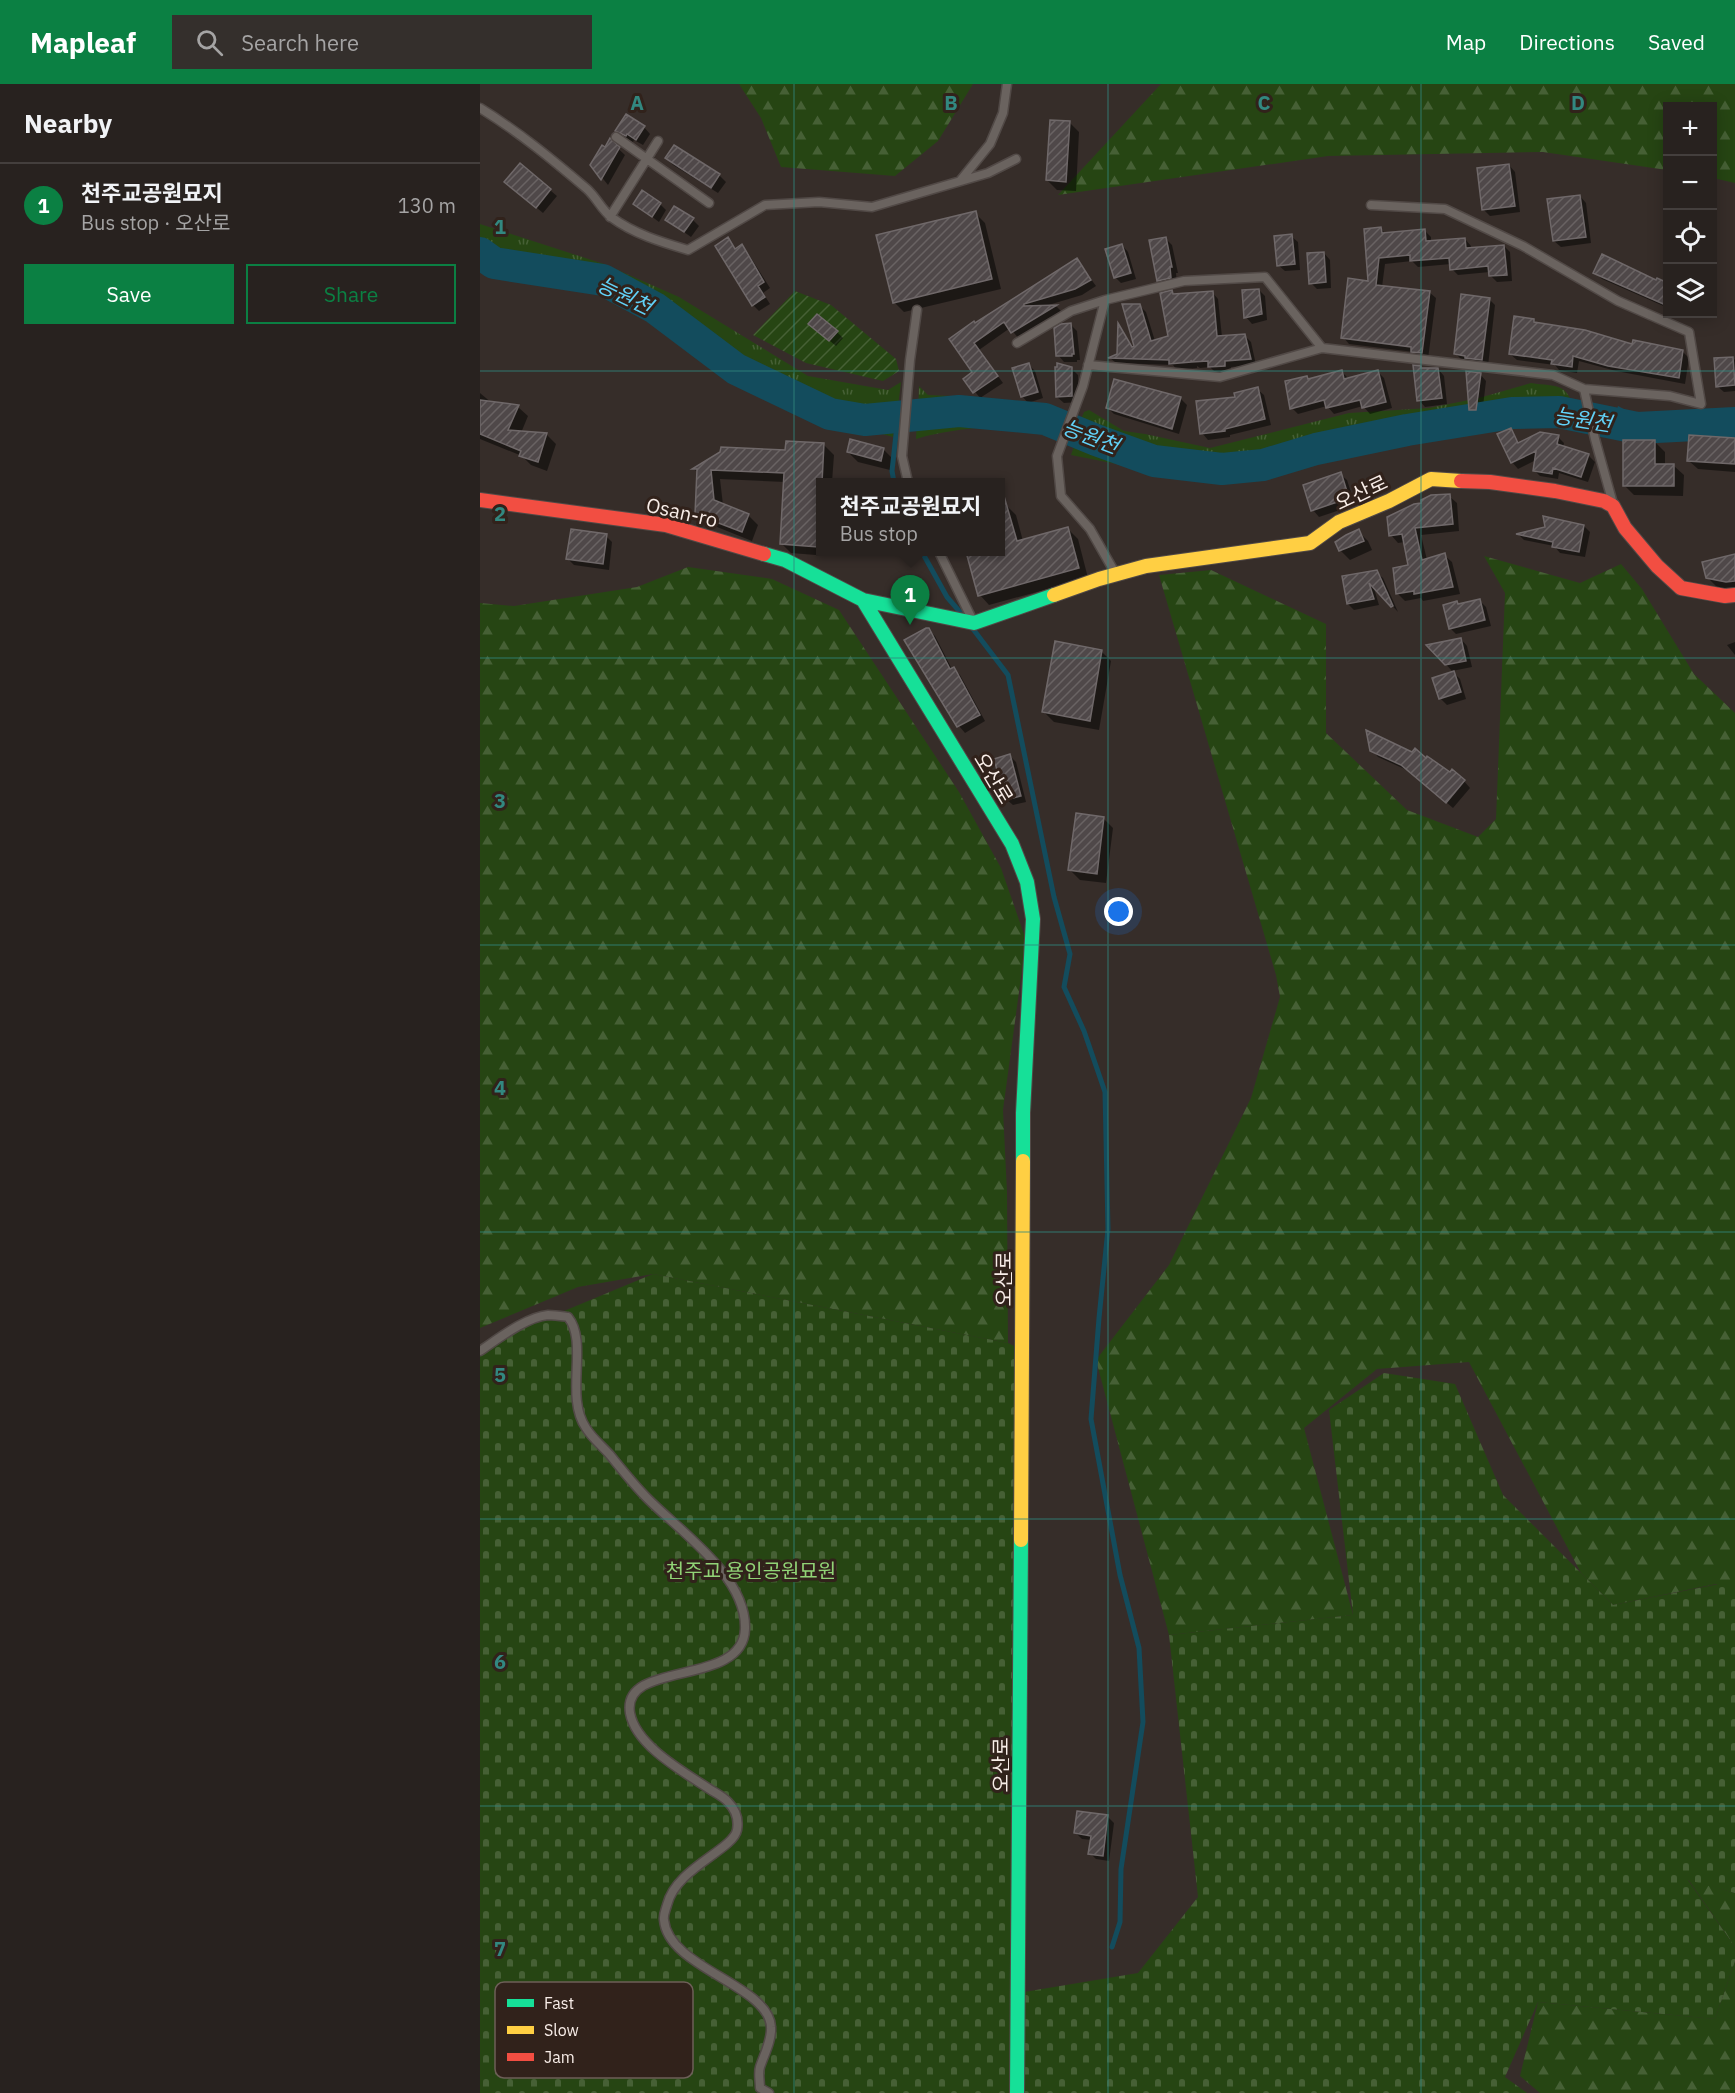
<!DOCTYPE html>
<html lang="en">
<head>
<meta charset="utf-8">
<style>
  body { margin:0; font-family:"IBM Plex Sans","Noto Sans KR",sans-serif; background:#342f2c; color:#f1f3f6 }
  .controls { position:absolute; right:18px; top:18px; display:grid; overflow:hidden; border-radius:0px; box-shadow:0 3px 15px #0003 }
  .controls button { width:54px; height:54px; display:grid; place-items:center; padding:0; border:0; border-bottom:2px solid #443f3d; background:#28221f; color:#f1f3f6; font:30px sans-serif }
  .you { position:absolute; left:639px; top:828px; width:21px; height:21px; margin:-15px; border:4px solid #fff; border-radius:50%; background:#1a73e8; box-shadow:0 0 0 9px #1a73e833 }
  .badge { display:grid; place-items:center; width:39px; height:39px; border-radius:50%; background:#0b8043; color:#fff; font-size:20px; font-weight:700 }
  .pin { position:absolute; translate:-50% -50px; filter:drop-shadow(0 2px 3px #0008) }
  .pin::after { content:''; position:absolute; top:32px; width:21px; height:18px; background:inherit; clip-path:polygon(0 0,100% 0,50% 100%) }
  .popup { position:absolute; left:336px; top:394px; width:189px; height:78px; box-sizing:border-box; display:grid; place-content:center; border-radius:0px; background:#28221f; filter:drop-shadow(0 2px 4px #0005); font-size:20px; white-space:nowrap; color:#a5a4a4 }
  .popup b { font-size:22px; color:#f1f3f6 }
  .popup::after { content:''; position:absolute; left:50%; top:100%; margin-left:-12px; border:12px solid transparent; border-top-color:#28221f }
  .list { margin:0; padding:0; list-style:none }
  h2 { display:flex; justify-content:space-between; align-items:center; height:78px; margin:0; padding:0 24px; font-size:26px }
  h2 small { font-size:20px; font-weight:400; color:#a5a4a4 }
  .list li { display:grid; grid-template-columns:39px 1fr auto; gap:18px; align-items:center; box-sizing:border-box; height:84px; padding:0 24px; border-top:2px solid #443f3d }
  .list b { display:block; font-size:22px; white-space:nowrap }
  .list p { margin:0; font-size:20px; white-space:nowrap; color:#a5a4a4 }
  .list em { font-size:20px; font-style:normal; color:#a5a4a4 }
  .actions { display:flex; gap:12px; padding:18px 24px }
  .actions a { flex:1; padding:14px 0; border:2px solid #0b8043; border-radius:0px; text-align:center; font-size:21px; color:#0b8043 }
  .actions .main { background:#0b8043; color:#fff }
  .icon { flex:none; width:33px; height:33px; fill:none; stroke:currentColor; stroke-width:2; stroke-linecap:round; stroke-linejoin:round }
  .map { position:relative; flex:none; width:1255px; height:2009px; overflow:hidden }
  header { display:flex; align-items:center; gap:36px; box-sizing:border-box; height:84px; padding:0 30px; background:#0b8043; color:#fff }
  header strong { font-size:28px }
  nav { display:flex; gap:33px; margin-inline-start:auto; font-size:21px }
  .search { width:420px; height:54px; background:#342f2c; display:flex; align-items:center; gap:15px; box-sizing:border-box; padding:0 21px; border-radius:0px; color:#a5a4a4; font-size:22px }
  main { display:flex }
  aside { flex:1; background:#28221f }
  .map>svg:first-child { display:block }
  .grass { fill:url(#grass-tufts) }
  .forest { fill:url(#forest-firs) }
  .cemetery { fill:url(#cemetery-stones) }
  .garden { fill:url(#garden-furrows) }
  .water { fill:url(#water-rules) }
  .shadow { fill:#0007 }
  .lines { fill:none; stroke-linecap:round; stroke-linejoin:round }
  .stream { stroke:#134c5d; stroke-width:5 }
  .river { stroke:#134c5d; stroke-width:32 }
  .building { fill:url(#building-hatch); stroke:#6f6869; stroke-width:1.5 }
  .lane-casing { stroke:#514946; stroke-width:11 }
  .fast-casing { stroke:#514946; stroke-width:16 }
  .slow-casing { stroke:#514946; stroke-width:16 }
  .jam-casing { stroke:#514946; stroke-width:16 }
  .lane { stroke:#6a635f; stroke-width:8 }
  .fast { stroke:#16e098; stroke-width:14 }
  .slow { stroke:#ffcf43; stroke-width:14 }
  .jam { stroke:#f24e42; stroke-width:14 }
  .grid { fill:none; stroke:#328880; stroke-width:1.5; stroke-opacity:0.55 }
  .labels { text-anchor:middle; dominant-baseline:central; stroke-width:6; stroke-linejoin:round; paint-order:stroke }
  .street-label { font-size:20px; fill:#f8ede8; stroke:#31221b }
  .park-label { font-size:20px; fill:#91d476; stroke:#31221b }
  .water-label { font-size:21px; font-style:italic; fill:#61d1f7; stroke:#31221b }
  .key { fill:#31221b; stroke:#6d5f58; stroke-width:1.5 }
  .key-label { font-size:16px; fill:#f8ede8 }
  .grid-label { font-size:20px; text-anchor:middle; font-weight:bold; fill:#328880; stroke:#31221b; stroke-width:6; stroke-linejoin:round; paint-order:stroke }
</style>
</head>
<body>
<header>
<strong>Mapleaf</strong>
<div class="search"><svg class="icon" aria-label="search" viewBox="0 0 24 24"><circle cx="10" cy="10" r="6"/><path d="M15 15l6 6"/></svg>Search here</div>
<nav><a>Map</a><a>Directions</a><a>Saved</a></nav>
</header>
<main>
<aside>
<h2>Nearby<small></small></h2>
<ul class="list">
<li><span class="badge">1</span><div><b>천주교공원묘지</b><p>Bus stop · 오산로</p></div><em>130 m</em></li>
</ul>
<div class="actions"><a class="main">Save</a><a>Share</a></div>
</aside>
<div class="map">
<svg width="1255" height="2009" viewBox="0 0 1255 2009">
  <defs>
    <pattern id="grass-tufts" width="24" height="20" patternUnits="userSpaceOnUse" patternTransform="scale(1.5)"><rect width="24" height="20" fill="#264513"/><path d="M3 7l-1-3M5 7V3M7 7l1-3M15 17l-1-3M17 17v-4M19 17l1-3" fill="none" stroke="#466035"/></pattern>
    <pattern id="forest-firs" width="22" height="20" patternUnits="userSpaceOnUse" patternTransform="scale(1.5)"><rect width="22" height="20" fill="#264513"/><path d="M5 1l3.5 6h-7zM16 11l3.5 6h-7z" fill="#466035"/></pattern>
    <pattern id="cemetery-stones" width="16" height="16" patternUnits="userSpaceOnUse" patternTransform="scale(1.5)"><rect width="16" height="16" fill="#264513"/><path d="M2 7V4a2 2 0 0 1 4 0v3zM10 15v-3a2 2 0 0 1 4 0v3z" fill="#466035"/></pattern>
    <pattern id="garden-furrows" width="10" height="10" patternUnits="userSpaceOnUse" patternTransform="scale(1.5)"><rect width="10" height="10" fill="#264513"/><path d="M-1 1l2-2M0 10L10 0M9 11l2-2" fill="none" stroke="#466035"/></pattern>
    <pattern id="water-rules" width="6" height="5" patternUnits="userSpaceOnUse" patternTransform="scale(1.5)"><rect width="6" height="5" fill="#134c5d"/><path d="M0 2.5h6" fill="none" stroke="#366674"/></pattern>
    <pattern id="building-hatch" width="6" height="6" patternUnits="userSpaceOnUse" patternTransform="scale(1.5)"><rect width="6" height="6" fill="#4f4849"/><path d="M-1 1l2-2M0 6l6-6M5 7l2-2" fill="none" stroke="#696363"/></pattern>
  </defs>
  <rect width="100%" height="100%" fill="#362d29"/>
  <!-- grass -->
  <path class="grass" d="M0,140L124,180L199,213L328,292L408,306L421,298L417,331L355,326L260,281L178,221L123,192L14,174L0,164Z
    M0,173L12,181L122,198L174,225L256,286L349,332L385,337L415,335L413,353L348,335L256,289L174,229L122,201L36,191L9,184L0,178Z
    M1051,299C1078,303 1087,298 1095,328L1076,324L1024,325L835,363L783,378L740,383L676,374L597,345L604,328L609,326L644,347L665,350L730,364L869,329L949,324L999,314Z
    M439,302L448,311L472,312L506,322L567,325L583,330L580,338L566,334L479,325L438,329Z
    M1255,326V335L1213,339L1210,332L1204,328Z
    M479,329L565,336L579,343L574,353C566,350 556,344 548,343C518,340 464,346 436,355L437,333Z
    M1032,330H1080L1098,334L1101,343L1080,335L1017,334L916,351L833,371L807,383L737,393L677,388L591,371L598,351L618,361L671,379L744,388L785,384L836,367L927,347Z
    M1255,341V347L1222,345L1202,346L1210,343Z"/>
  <!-- forest -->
  <path class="forest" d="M259,0H493L458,57L415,92L301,83L281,34Z
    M681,0H1255V99L1233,94L1232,22H1188L1187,86L1063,68L848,72L578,111Z
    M1004,472L1100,499L1141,480L1162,505L1214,590L1255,629V1508L1236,1500L1133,1521L1101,1489L989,1278L897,1285L824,1344L873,1531L689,1551L616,1276L689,1181L771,1014L800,913L796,891L679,491L731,486L846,540V649L927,726L998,753L1016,735L1025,509Z
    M208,483L292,495L359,526L479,708L521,784L546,856L523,1026L527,1108L528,1259L173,1190L98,1203L0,1244V519L34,522L157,503Z
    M1208,1795L1255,1809V1863Z
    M1255,1877V2009H1060L1040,1992L1058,1918L1235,1935Z"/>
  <!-- cemetery -->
  <path class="cemetery" d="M173,1190L528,1259L543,1266L538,1909L658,1889L718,1813L689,1551L873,1531L849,1326L904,1289L975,1300L1023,1411L1133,1521L1244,1499L1255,1503V1809L1208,1796L1255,1863V1877L1235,1935L1058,1918L1025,1993L1047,2009H0V1262Z"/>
  <!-- garden -->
  <path class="garden" d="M315,207L351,221L416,275L419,287L403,297L326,279L273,251Z"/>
  <!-- water -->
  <path class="water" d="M1138,322L1151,329L1190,334L1203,330L1211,341L1197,345L1131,350Z"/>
  <!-- shadow -->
  <path class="shadow" d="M590,39L599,48L596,107L577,106L567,96Z
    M164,43L170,50L163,61L154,56L153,58L143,53L137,47Z
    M130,57L145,71L128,101L112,81Z
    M195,63L239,91L246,98L238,109L193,81L187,74Z
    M40,81L77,112L63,129L33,104Z
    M1029,81L1035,88L1040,128L1010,132L1004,126Z
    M1100,112L1106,119L1111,159L1081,163L1074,157Z
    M155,120H180L186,126L179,138Z
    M495,129L505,139L521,205L424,228L414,218Z
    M187,136H213L219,142L211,153Z
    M901,145L906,150L945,147L951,153V158L985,155L991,162V165L1024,162L1030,168L1032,197L1017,198L1011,192L1010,188L978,191L972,185L971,180L938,183L932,177L905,180L902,203L949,208L956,214L948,275L939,274L934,268L869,260L863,253L890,199Z
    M811,152L818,158L820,186L805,187L798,181Z
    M247,155L256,166L262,162L268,169L290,204L283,209L290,220L279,227L273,221Z
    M686,155L692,161L698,189H696L697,200L685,202L679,196Z
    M642,161L648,168L656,195L641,199L635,193Z
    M844,169L850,176L851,204L837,205L831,199Z
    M597,176L616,202L602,211L565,222L577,223L582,228L539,255L530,244L499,266L523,299L500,314L485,295L494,289L471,255Z
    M1115,189L1188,201V224L1122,195Z
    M779,206L785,212L787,236L772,240L766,233Z
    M692,208L695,211L732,208L738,215L742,253L764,251L771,258L776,281L751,283V288L736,289L730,283L720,284L717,282V284L697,286L693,281L636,279L630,274L638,270L639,242L656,267L659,221L666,228L675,257L690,253Z
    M1009,215L1015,221L1008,282L993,280L990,277L982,276L976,270Z
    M1199,230H1213L1210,234Z
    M1054,236L1057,240L1153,262L1203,268L1209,274L1205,300L1136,287L1099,277L1097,289L1079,286L1075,281L1037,276L1030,270Z
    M591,241L597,247L600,276H597V278H584L578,271Z
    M337,246L357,248L363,254L356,262Z
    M1253,274L1255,276V307L1244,308L1237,302Z
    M549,281L555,287L563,314L548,319L542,312Z
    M591,284L598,291L599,316L598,318L584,319L577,313Z
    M942,285H958L964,292L967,320L945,323L939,316Z
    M862,288L868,294L898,288L904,294L912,324L890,330L883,322L854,330L847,322L818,330L812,324L827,294L829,296Z
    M1000,290L1006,297L1002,331H997L991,325Z
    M777,305L784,311L791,341L750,351V353L728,356L722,349L757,314Z
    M0,309L13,320L38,323L48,332L41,349L67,351L76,360L67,387L51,381L42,372L0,355Z
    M700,314L707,321L699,350L634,330L628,324Z
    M1030,346L1040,360L1078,353L1084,359L1083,363L1108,371L1115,378L1108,398L1079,389L1078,395L1060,392L1054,386L1056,376L1038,385L1032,378Z
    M1211,352L1255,355V388L1218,385L1209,377Z
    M1175,358L1185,368V381L1194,382L1204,391L1203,412L1154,411L1144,401Z
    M344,361L354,371L352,398H340V468H348V472L311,469L301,459L305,398L240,395L243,421L268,431L278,441L272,457L227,439L217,429L218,389L214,385L242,369L307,367Z
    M403,365L413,375L410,386L378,378L368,368Z
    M860,390L867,396L875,421L839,433L833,426Z
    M969,412L977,419L979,447L941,451L947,476L964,471L972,478L980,510L943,517L941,514L925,517L917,509L930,482L925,458L918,459L911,451Z
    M526,421L536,431L543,457L588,445L598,455L608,494L509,521L500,511L488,468H520V423Z
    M1104,442L1110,448L1105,473L1080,469L1074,462L1044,456L1039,451L1067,444Z
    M878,447L888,457L892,466L870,476L861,467L857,459Z
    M126,452L132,458L129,486L94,481L88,475Z
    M1255,471V507L1237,503L1227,493L1223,479Z
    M896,488L903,494L918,528L893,501L899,521L874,526L868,520Z
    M1000,517L1006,523L1011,542L976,550L970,544L977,518L979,521Z
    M449,546L455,552L472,585L480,591L505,637L485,649L479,642L426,556Z
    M981,555L987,562L992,583L972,587L949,562Z
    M1255,558V571L1247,561Z
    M621,567L631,577L619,646L574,638L564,628Z
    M974,589L980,595L986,615L967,621L960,614Z
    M892,666L946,676L984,697L990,704L973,724L929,687L898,673Z
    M530,672L536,678L546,718L533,721L526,715Z
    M623,734L633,744L626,799L600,796L590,786Z
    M628,1733L634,1739L629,1777L616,1775L610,1769L612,1756L602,1755L596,1749Z"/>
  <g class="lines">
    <!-- stream -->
    <path class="stream" d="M414,398L412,387L418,332
      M442,468L467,513L480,528
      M493,545L528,591L574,813L590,870L584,903L604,947L625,1008L628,1145L619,1234L611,1335L640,1491L659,1564L663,1638L641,1785L640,1838L632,1863"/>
    <!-- river -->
    <path class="river" d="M0,169L14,179L123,196L175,224L256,285L350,330L385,336L479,327L565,335L616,356L674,377L742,385L783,381L836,365L927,346L1032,329L1079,328L1157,344L1255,339"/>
  </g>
  <!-- building -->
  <path class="building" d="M146,30L165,42L156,56L147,50L146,52L135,47Z
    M570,36L590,37L586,98L566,96Z
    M130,54L140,63L121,96L110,81L122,61L125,63Z
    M194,61L240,90L231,104L185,74Z
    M40,79L71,105L56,124L24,98Z
    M1029,80L1035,122L1002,126L997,84Z
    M162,106L181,119L172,133L153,120Z
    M1100,111L1106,153L1073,157L1067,115Z
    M194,122L214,134L204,148L185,136Z
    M496,127L512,195L413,219L396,151Z
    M901,143L902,149L945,145L946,157L985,154L986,164L1024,161L1027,191L1009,192L1008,182L970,186L969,174L930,177V171L899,174L896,201L950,207L942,269L931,268V263L861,254L868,194L888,197L884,145Z
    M812,150L815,180L797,182L794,152Z
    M248,153L255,165L262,160L284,198L278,202L285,213L272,222L235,162Z
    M686,153L692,183H690L691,194L677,197L669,156Z
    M642,160L651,189L634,194L625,165Z
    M844,168L846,198L829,200L827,169Z
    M1122,170L1176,196L1177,194L1188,199V222L1113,189Z
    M597,174L611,196L595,205L544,220V222L577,221L531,249L524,238L494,259L518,292L493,309L483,295L492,288L469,255L494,237L495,239Z
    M779,205L782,230L764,234L762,206Z
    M692,206L693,210L733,207L737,252L765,250L771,275L745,277V282L728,283V277L712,278L711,276V278L689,280V276L628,274L637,270L638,239L652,263L654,262L642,220H660L671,257L688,252L680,209Z
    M981,210L1010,214L1002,276L985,274V272L974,270Z
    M337,230L358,247L349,257L328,240Z
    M1034,232L1054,235V238L1105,246L1152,260L1153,256L1203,266L1199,294L1128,282L1093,272L1092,283L1071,280L1072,276L1029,270Z
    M591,239L594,270H592V272H576L574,244L581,240Z
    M1253,273L1255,301L1236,303L1234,274Z
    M549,279L558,308L541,313L532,284Z
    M577,279L592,283V312L576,313L575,283H577Z
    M933,281L941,282V284H958L962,314L937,317Z
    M862,286L864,295L898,286L906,318L882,324L880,316L846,324L844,316L810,325L805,297L827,292L828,295Z
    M986,287L1001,289L996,326H989Z
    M634,295L701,313L692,345L626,324Z
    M778,303L785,335L745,345V347L720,350L716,317L755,313L754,309Z
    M0,316L39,321L28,346L67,349L58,378L39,372L41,367L0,350Z
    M1031,344L1038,359L1060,348L1079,351L1077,360L1109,370L1101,393L1073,384L1072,390L1053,387L1056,367L1031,379L1017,350Z
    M1209,351L1255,354V380L1207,377Z
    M370,355L404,364L401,377L367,368Z
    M1143,356H1175V380H1194V402H1143Z
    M306,357L344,359L342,399H340L338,463L300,460L304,389L231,386L234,416L269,430L262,448L215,430L217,385H212L240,368L241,363L305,366Z
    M861,388L869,414L831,427L823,401Z
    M970,410L973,440L935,444L942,476L965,469L973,503L934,510V507L916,510L913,484L928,481L922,450L909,452L907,433L934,420L941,419V416L951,411Z
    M520,412H524L537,457L588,443L599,484L498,512L486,468H520Z
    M1063,432L1104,441L1099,468L1072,463L1073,458L1036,450L1065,443Z
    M91,445L127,450L123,480L86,475Z
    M879,445L884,457L859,467L855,458L866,451Z
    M1255,470V497L1246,498L1226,494L1222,478Z
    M897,486L913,522L911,523L889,499L894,515L867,520L862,492Z
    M1000,515L1005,536L969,545L963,521L977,517L978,520Z
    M446,544H449L470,585L474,583L500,631L477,643L424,556Z
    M981,554L986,577L965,581L946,561Z
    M575,557L622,566L610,637L562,628Z
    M974,587L981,608L959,615L952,594Z
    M886,646L932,668L935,664L946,674L947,672L970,688L972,685L985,696L966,719L921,681L890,667Z
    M530,670L541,712L525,716L514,675Z
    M596,729L624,733L617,790L588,786Z
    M597,1727L628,1731L623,1772L608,1770L611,1752L594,1749Z"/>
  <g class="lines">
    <defs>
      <path id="lane" d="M0,24C39,48 73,76 107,105C116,113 122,126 131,133C154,150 181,158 208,166L285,121L339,118L392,123L508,89L536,75
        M136,53L229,119
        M480,97L510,60L523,29L527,0
        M130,133L178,57
        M537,259L591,227L625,216
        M608,281L740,293L842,264L1073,291L1104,305L1190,312L1221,320L1209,248L1138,217L1043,162L965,125L891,121
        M1104,305L1115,355L1132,416
        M428,398L422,372L430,276L437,226
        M459,468L492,535
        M634,487L610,445L581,412L577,372L603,302L625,216L704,197L785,193L842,264
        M0,1267C18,1255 46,1233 68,1231C75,1231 81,1232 88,1233C109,1259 84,1312 106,1344C112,1354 122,1362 130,1371C142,1386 154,1401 168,1415C201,1448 267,1493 265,1545C263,1604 141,1575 150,1629C156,1662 204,1688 231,1706C236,1709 244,1713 248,1718C256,1726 259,1735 257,1746C253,1766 196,1784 187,1821C186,1825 183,1831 184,1836C188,1884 289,1901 291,1943C292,1956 284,1971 280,1983C278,1989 280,1997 280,2004L289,2009"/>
      <path id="fast" d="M284,470L305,476L383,516L494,539L574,511
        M383,516L532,760L547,798L553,835L543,1029V1077
        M537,2009L541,1456"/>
      <path id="slow" d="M574,511L619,495L666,482L830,459L859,438L909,417L951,395L981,397
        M541,1456L543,1077"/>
      <path id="jam" d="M981,397L1010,398L1075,407L1124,417L1133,422L1145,444L1177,482L1201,504L1245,512L1255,511
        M0,416L186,441L284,470"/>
    </defs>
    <!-- lane casing -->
    <use href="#lane" class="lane-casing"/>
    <!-- fast casing -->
    <use href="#fast" class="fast-casing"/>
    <!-- slow casing -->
    <use href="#slow" class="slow-casing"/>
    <!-- jam casing -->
    <use href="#jam" class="jam-casing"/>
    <!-- lane -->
    <use href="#lane" class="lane"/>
    <!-- fast -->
    <use href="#fast" class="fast"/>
    <!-- slow -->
    <use href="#slow" class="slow"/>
    <!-- jam -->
    <use href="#jam" class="jam"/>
  </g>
  <!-- grid -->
  <path class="grid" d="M314,0V2009M628,0V2009M941,0V2009M0,287H1255M0,574H1255M0,861H1255M0,1148H1255M0,1435H1255M0,1722H1255"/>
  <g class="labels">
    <!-- street labels -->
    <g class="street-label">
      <text transform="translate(881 408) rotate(-25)">오산로</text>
      <text transform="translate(202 428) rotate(13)">Osan-ro</text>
      <text transform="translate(514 694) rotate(59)">오산로</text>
      <text transform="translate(523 1195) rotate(-90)">오산로</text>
      <text transform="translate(520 1681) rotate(-90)">오산로</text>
    </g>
    <!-- park labels -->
    <g class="park-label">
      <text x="271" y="1486">천주교 용인공원묘원</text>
    </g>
    <!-- water labels -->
    <g class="water-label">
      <text transform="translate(145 211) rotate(26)">능원천</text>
      <text transform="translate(1103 335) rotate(9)">능원천</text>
      <text transform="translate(611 352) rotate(21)">능원천</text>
    </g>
  </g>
  <!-- legend -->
  <rect x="15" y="1898" width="198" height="96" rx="9" class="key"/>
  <rect x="27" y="1915" width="27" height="8" fill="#16e098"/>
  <rect x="27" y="1942" width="27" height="8" fill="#ffcf43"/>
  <rect x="27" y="1969" width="27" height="8" fill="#f24e42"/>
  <g class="key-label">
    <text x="64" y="1925">Fast</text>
    <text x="64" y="1952">Slow</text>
    <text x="64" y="1979">Jam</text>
  </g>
  <g class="grid-label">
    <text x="157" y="26">A</text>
    <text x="471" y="26">B</text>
    <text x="784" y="26">C</text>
    <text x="1098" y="26">D</text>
    <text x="20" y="150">1</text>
    <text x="20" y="437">2</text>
    <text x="20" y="724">3</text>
    <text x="20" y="1011">4</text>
    <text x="20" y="1298">5</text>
    <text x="20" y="1585">6</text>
    <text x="20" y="1872">7</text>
  </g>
</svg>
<div class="controls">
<button>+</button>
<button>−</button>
<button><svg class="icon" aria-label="locate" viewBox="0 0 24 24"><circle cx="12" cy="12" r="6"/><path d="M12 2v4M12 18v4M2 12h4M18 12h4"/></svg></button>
<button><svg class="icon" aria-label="layers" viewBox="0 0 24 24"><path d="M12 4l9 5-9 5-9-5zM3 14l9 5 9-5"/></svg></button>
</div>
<div class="you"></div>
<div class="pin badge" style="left:430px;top:541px">1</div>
<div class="popup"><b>천주교공원묘지</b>Bus stop</div>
</div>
</main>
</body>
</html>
